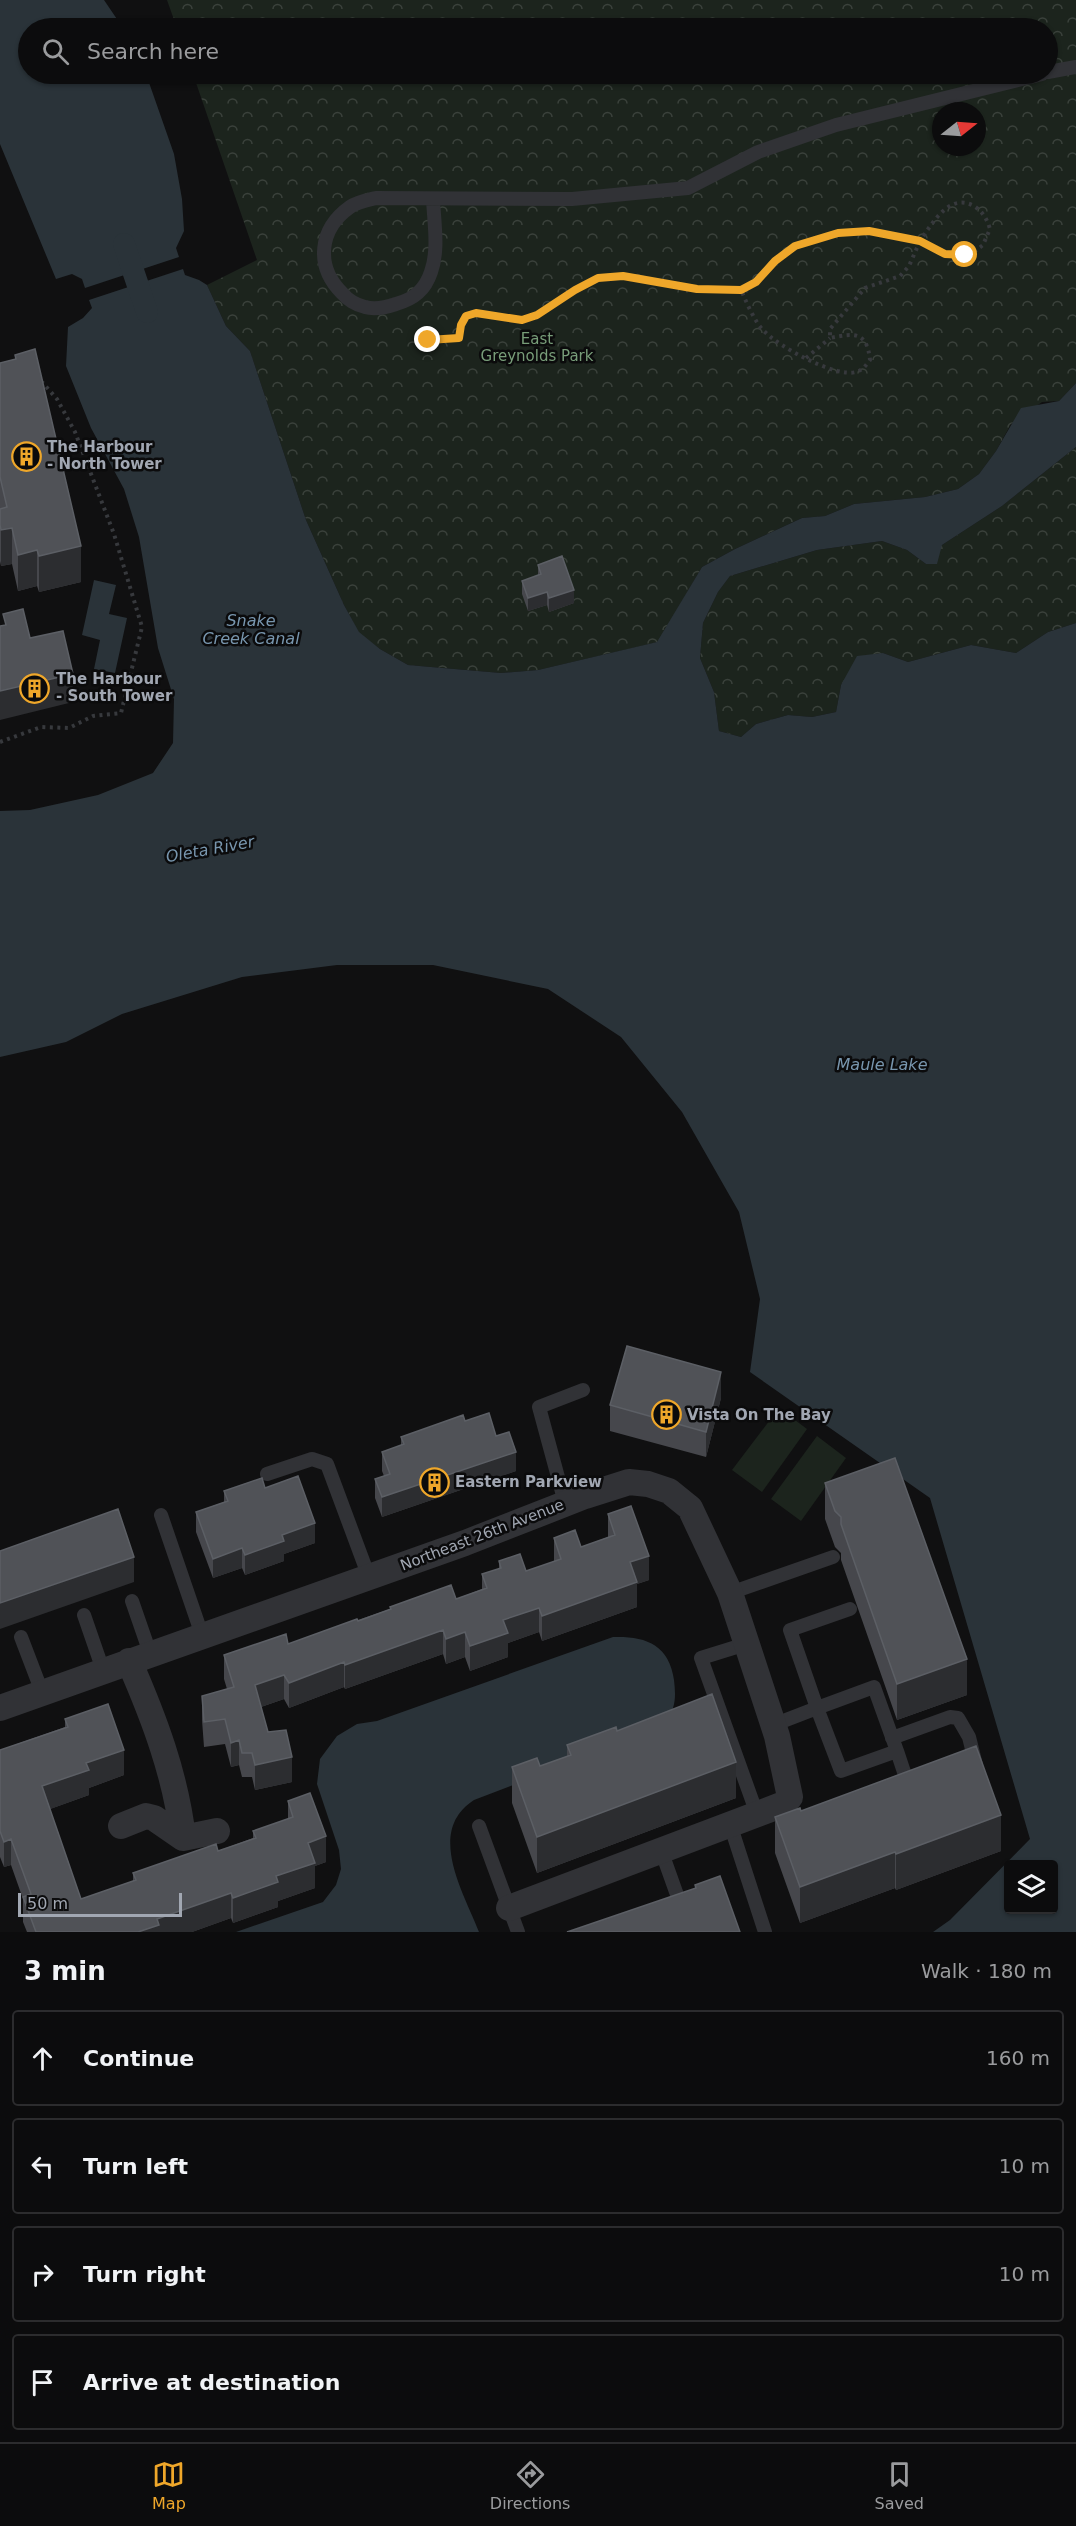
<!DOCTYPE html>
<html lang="en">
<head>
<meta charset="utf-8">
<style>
  body { margin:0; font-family:"DejaVu Sans",sans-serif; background:#1a1a1b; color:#f1f3f6 }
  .controls { position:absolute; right:18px; bottom:18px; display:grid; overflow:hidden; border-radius:6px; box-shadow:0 2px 4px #0004 }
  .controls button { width:54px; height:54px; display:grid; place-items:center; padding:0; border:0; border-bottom:2px solid #2c2c2e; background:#0c0c0d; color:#f1f3f6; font:30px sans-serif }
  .compass { position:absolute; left:932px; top:102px; width:54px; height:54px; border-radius:50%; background:#0c0c0d; box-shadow:0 2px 4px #0004; rotate:73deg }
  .scale { position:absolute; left:18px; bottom:15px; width:164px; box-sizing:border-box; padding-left:6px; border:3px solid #a1a7b2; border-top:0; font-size:16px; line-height:21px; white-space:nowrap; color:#a1a7b2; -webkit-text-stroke:4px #0b0b0c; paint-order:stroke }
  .stop { position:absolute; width:18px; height:18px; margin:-14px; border:4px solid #efa72a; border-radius:50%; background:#fff }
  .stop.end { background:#efa72a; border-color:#fff; box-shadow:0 2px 6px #0008 }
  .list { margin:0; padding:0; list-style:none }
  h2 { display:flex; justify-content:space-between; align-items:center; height:78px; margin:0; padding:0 24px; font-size:26px }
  h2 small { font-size:20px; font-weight:400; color:#9a9b9d }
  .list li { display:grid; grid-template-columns:39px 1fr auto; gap:18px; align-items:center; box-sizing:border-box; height:96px; margin:0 12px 12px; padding:0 12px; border:2px solid #2c2c2e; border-radius:6px }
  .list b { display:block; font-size:22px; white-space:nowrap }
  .list em { font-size:20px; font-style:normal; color:#9a9b9d }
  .icon { flex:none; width:33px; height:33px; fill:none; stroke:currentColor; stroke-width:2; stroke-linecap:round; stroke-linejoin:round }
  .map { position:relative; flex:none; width:1076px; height:1932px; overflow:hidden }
  .search { position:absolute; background:#0c0c0d; box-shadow:0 2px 4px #0004; left:18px; right:18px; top:18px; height:66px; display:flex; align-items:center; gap:15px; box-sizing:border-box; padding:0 21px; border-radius:33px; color:#9a9b9d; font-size:22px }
  .sheet { height:510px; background:#0c0c0d }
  nav { display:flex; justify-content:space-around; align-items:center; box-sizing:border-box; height:84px; border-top:2px solid #2c2c2e; background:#0c0c0d; font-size:16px; color:#9a9b9d }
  nav a { display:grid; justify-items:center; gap:3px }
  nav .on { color:#efa72a }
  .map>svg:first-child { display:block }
  .grass { fill:#1c241d }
  .park { fill:url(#park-crowns); fill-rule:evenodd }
  .water { fill:#2a3339; fill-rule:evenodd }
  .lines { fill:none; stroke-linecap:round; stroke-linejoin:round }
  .canal { stroke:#2a3339; stroke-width:22 }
  .path { stroke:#37393d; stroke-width:4; stroke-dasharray:3 4.5; stroke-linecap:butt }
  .service { stroke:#313236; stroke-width:14 }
  .minor { stroke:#313236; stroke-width:26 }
  .wall { fill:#46474c }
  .shaded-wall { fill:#2c2d30 }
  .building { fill:#505257; stroke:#5c5f65; stroke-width:1.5 }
  .route { stroke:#efa72a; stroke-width:8 }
  .labels { text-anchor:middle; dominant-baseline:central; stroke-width:5; stroke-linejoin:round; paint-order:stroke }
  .park-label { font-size:15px; fill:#789d79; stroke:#0b0b0c }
  .poi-label { font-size:15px; font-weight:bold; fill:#a1a7b2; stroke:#0b0b0c; text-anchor:start }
  .street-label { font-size:15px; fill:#a1a7b2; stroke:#0b0b0c }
  .water-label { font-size:16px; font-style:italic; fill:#7896ae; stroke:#0b0b0c }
</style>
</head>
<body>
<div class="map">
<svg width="1076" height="1932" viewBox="0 0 1076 1932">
  <defs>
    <pattern id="park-crowns" width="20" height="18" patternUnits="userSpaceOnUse" patternTransform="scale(1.5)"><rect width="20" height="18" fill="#1c241d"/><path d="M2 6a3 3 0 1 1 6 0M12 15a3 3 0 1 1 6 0" fill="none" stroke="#3a413b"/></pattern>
  </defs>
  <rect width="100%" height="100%" fill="#101011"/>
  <!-- grass -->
  <path class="grass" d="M779,1408L807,1429L762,1492L732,1470Z
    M817,1436L846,1458L801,1521L771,1499Z"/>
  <!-- park -->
  <path class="park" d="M167,0H1076V383L1059,401L1042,402L1011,424L996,451L979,474L958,489L925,497L854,504L825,516L802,518L735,549L702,567L658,642L538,670L501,673L408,665L380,649L359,633L344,605L306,520L250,351L226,326L207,285L257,260L193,74H1048V28H177ZM941,111H977V147H941Z
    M1076,447V623L1048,632L1016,653L971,645L908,662L883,653L841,685L836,712L812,717L788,715L756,724L741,737L719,731L714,692L700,658L703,623L718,592L730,576L817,550L882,541L907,550L926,564L942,545L1002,506Z"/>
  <!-- water -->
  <path class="water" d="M0,0H104L123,28H28V74H146L174,154L182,199L184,231L176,248L179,257L85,288L82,279L72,274L56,279L0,144Z
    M183,269L185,275L199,280L207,285L226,326L250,351L306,520L344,605L359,632L380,649L408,665L501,673L538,670L657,642L702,567L735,549L802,518L825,516L854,504L925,497L958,489L979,474L996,451L1021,408L1059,401L1076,383V447L1002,506L942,545L937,564H926L907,550L882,541L817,550L730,576L718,592L703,623L700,658L714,692L719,731L741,737L756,724L788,715L812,717L836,712L841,685L857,656L883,653L908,662L971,645L1016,653L1048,632L1076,623V1932H933L950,1920L1030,1839L930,1498L750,1372L760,1299L739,1212L682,1112L621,1037L548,989L433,965H337L242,977L122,1014L66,1042L0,1057V811L30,810L98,795L153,773L173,743L174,699L158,648L139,537L124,489L91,428L66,366L68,327L83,318L92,308L89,300ZM1008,1864H1054V1910H1008Z
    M94,580L116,585L109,614L127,618L115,673L94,669L100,640L82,635Z
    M613,1637C645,1636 669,1644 674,1680C675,1689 676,1699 673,1708C671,1716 658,1726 652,1732L474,1800C426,1831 463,1891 479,1932H236L323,1902L336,1885L341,1869L339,1850L317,1784L320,1759L337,1736L357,1724L377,1721Z"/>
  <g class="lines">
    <!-- canal -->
    <path class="canal" d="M124,244L147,312"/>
    <!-- path -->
    <path class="path" d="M920,241L909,266L900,276L865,288L830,329V338C854,333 867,331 870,360C866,365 863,370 856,372C835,378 778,346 764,331C755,323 746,301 741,290L756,282L775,261L795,246L823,236L869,230L920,241L945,254L956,256L974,252L983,245L990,229C987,219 983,212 974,206C949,192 932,224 920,241
      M428,340L459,338C466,292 496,327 524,319C546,314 571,289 596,279C627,267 664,285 695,289C710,291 726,289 741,290
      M806,358L830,338
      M0,742L41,727L69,728L93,716L121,713L142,627L114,534L75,432L57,399L42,382"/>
    <!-- service -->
    <path class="service" d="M1048,72L1076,67
      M433,199C434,222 439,250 431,272C425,290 414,299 396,304C387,307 375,310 365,307C356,305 347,299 342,293C315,266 319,229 350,207C357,202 368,200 376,198L572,199L688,188L758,152L836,125L1042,74
      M267,1474L312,1459L327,1464L369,1577
      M565,1503L539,1407L583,1390
      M161,1515L202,1635
      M730,1593L833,1557
      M132,1601L150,1653
      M84,1615L103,1670
      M21,1637L42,1692
      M746,1644L701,1658L757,1814
      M773,1725L817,1708L841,1771L897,1751L874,1687L817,1708L790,1630L850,1609
      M892,1738L950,1717L958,1718L969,1737L976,1765
      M897,1751L910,1790
      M730,1824L765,1932
      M479,1826L518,1932
      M661,1850L681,1906L677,1908"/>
    <!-- minor -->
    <path class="minor" d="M129,1661C154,1718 176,1776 183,1838
      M0,1708L465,1543L585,1496L629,1482L648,1484L669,1491L690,1508L730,1593L777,1736L790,1797L784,1804L509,1908
      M121,1826L146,1816L154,1818L183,1838L217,1831"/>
  </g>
  <!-- wall -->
  <path class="wall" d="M15,355L81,582L39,592L37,586L18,591L12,564L1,566L0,561V363L15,359Z
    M538,565L574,603L549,612L547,605L528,611L522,594V581L538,575Z
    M721,1398L706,1457L610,1431V1405Z
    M465,1421L496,1436L516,1471L382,1517L375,1498V1479L384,1476L382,1471V1452L401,1445V1437Z
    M825,1483L967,1695L897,1720L841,1560V1553L835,1547L825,1519Z
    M265,1488L315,1543L284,1554V1561L245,1575L242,1568L213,1578L196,1532V1512L224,1502V1491Z
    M608,1514L649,1580L637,1584V1607L542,1641L539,1632L508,1643V1657L470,1671L465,1657L446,1664L443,1654L345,1689L344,1687L289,1708L284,1699L261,1707L268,1732L292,1782L255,1790L252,1777H242L239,1765L231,1767L225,1744L204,1747L202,1720V1696L227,1689L224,1679V1655L288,1644L390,1609V1607L456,1599L482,1589V1574L499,1569V1561L526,1571L554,1562V1538L581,1547L608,1537Z
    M65,1719L124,1775L89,1788V1795L50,1809L81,1899L133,1881V1873L218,1851L253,1838V1831L288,1819V1801L326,1862L315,1866V1888L278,1901V1907L233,1923L231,1918L192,1932H27L23,1922V1899L11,1865L4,1867L0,1857V1750L65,1727Z
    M617,1731L736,1798L537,1873L512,1803V1767L540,1766L567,1756V1745Z
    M801,1811L1001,1851L896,1890L895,1888L800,1923L775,1853V1817Z"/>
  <!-- shaded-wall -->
  <path class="shaded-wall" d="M12,528V564L1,566V530Z
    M81,546V582L39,592V556Z
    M37,550V586L18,591V555Z
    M574,590V603L549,612V598Z
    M547,592V605L528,611V598Z
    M73,674V702L0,720V691Z
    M721,1372V1398L706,1457V1432Z
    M516,1452V1471L382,1517V1497Z
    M315,1523V1543L284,1554V1561L245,1575V1555L282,1535Z
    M242,1548V1568L213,1578V1559Z
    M649,1556V1580L637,1584V1607L542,1641V1616L630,1562Z
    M134,1557V1582L0,1629V1603Z
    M539,1608V1632L508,1643V1657L470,1671V1646L503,1620Z
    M443,1630V1654L345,1689V1665Z
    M465,1632V1657L446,1664V1639Z
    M967,1659V1695L897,1720V1684Z
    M344,1662V1687L289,1708V1683Z
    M284,1675V1699L255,1709V1685Z
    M239,1740V1765L231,1767V1743Z
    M124,1750V1775L89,1788V1795L42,1812V1786L86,1763Z
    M292,1757V1782L255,1790V1765Z
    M736,1762V1798L537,1873V1837Z
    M1001,1815V1851L896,1890V1854Z
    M326,1836V1862L315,1866V1888L278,1901V1907L233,1923V1898L276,1876L308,1843Z
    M11,1839V1865L4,1867V1842Z
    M895,1852V1888L800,1923V1887Z
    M231,1893V1918L192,1932H138L157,1919Z"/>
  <!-- building -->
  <path class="building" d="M35,349L81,546L39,556L37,550L18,555L12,528L1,530L0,525V509L7,507L0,477V363L16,359L15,355Z
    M562,556L574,590L549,598L547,592L528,598L522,581L541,574L538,565Z
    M23,609L30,638L63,631L73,674L0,691V626L6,625L3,614Z
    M627,1346L721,1372L706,1432L610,1405Z
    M489,1413L496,1436L509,1432L516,1452L382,1497L375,1479L390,1474L382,1452L404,1444L401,1437L463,1415L465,1421Z
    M895,1458L967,1659L897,1684L841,1524V1517L835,1511L825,1483Z
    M298,1476L315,1523L282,1535L284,1541L245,1555L242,1548L213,1559L196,1512L228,1501L224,1491L262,1478L265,1488Z
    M631,1506L649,1556L630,1562L637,1582L542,1616L539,1608L503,1620L508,1633L470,1646L465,1632L446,1639L443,1630L345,1665L344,1662L289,1683L284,1675L255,1685L268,1732L286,1730L292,1757L255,1765L252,1753H242L239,1740L231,1743L225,1719L204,1722L202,1696L234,1687L224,1655L286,1634L288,1644L357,1619L358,1621L391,1609L390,1607L451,1585L456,1599L487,1588L482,1574L501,1568L499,1561L520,1554L526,1571L561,1559L554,1538L575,1530L581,1547L615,1535L608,1514Z
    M118,1509L134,1557L0,1603V1551Z
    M712,1694L736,1762L537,1837L512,1767L537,1758L540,1766L571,1755L567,1745L616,1727L617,1731Z
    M108,1704L124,1750L86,1763L89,1770L42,1786L81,1899L136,1880L133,1873L216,1844L218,1851L256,1838L253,1831L293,1817L288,1801L310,1793L326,1836L308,1843L315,1863L276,1876L278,1882L233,1898L231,1893L157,1919L159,1925L138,1932H36L23,1897L31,1894L11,1839L4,1842L0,1831V1750L68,1727L65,1719Z
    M976,1746L1001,1815L896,1854L895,1852L800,1887L775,1817L800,1808L801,1811Z
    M720,1876L740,1932H567L696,1888L695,1885Z"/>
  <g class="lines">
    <!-- route -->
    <path class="route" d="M428,340L459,338L461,325L466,316L476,313L522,320L537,315L575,290L598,278L623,276L697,289L741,290L756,282L775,261L795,246L838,233L869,231L920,241L945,254L965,255"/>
  </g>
  <!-- icons -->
  <defs>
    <symbol id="building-ring" viewBox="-11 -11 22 22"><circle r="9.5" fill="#0b0b0c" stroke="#efa72a" stroke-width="1.5"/><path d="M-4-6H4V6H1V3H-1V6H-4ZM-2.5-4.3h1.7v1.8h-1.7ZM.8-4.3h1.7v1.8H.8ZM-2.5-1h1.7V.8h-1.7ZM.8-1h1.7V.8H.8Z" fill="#efa72a"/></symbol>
  </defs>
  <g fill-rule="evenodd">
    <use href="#building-ring" x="10" y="440" width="33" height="33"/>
    <use href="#building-ring" x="18" y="672" width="33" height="33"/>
    <use href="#building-ring" x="650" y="1398" width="33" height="33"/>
    <use href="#building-ring" x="418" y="1466" width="33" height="33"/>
  </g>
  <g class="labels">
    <!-- park labels -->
    <g class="park-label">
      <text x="537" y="339">East<tspan x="537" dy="17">Greynolds Park</tspan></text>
    </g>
    <!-- poi labels -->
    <g class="poi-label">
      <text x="47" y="447">The Harbour<tspan x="47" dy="17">- North Tower</tspan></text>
      <text x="56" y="679">The Harbour<tspan x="56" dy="17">- South Tower</tspan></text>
      <text x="687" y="1415">Vista On The Bay</text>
      <text x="455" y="1482">Eastern Parkview</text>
    </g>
    <!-- street labels -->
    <g class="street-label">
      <text transform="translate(482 1535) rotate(-21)">Northeast 26th Avenue</text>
    </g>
    <!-- water labels -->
    <g class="water-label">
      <text x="251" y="620">Snake<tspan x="251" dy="18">Creek Canal</tspan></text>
      <text transform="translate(210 849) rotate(-10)">Oleta River</text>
      <text x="882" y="1064">Maule Lake</text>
    </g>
  </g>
</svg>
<div class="controls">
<button><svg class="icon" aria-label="layers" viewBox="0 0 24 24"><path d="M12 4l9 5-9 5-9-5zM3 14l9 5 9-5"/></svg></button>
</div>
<svg class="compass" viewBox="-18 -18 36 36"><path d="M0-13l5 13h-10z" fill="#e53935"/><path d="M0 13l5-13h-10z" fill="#9a9b9d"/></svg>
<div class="scale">50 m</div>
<div class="stop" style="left:965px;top:255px"></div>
<div class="stop end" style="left:428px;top:340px"></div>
<div class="search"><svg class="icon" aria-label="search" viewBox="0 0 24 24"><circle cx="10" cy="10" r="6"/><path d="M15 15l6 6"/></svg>Search here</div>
</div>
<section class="sheet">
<h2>3 min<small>Walk · 180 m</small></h2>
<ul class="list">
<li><svg class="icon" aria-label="ahead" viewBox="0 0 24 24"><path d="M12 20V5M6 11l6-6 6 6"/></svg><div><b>Continue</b></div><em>160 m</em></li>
<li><svg class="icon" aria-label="left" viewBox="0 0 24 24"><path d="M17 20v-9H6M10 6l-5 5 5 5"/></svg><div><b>Turn left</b></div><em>10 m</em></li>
<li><svg class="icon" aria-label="right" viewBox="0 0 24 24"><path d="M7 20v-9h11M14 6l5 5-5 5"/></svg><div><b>Turn right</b></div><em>10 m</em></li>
<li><svg class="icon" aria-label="arrive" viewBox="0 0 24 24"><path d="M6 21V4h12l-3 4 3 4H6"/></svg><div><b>Arrive at destination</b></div></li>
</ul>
</section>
<nav>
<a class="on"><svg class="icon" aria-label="map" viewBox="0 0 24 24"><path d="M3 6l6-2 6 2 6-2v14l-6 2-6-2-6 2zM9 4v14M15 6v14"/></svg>Map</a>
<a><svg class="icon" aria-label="directions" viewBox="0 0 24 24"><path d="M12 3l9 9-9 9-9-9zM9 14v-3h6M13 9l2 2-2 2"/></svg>Directions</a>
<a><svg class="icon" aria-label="saved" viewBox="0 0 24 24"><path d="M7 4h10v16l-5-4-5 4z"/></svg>Saved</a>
</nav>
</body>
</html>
